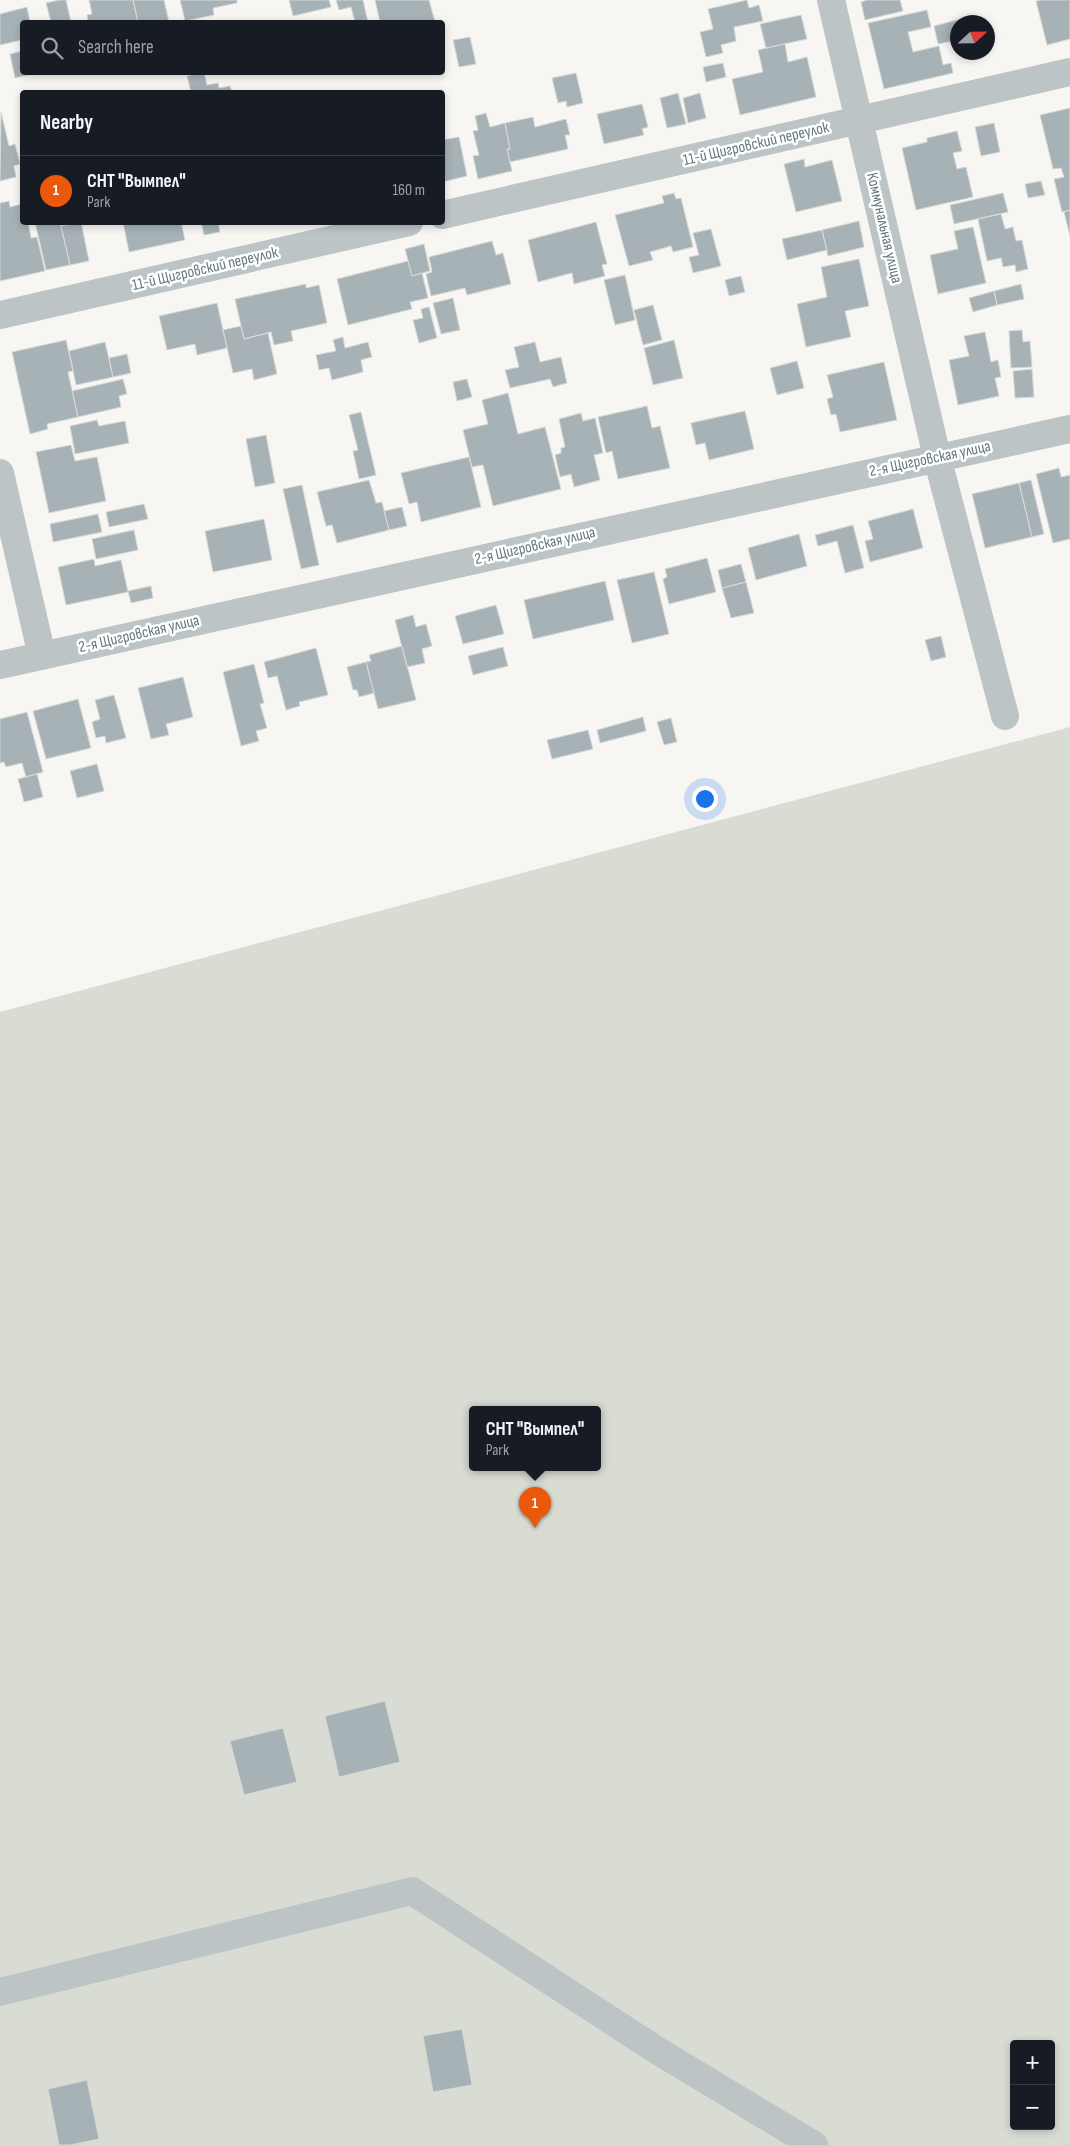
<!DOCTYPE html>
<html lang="en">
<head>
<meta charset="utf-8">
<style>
  body { margin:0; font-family:"Sofia Sans Condensed",sans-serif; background:#242831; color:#f1f3f6 }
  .controls { position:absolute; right:15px; bottom:15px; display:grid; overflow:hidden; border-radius:5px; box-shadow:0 2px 8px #0003 }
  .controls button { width:45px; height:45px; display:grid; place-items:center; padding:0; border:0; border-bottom:1px solid #363941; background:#171b24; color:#f1f3f6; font:25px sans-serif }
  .compass { position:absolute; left:950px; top:15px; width:45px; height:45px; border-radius:50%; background:#171b24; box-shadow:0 2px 8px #0003; rotate:68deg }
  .you { position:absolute; left:704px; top:798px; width:18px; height:18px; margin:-12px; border:4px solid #fff; border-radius:50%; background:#1a73e8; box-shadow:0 0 0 8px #1a73e833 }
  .badge { display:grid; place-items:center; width:32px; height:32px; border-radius:50%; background:#ea580c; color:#fff; font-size:16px; font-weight:700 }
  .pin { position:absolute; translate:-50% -41px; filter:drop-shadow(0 1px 2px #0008) }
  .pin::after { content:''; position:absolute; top:26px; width:18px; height:15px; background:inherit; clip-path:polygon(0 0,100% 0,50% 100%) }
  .popup { position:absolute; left:469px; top:1406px; width:132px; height:65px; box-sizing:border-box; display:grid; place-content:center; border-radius:5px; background:#171b24; filter:drop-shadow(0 1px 4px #0005); font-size:16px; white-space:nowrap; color:#9ea1a6 }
  .popup b { font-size:19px; color:#f1f3f6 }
  .popup::after { content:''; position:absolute; left:50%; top:100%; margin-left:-10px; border:10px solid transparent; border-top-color:#171b24 }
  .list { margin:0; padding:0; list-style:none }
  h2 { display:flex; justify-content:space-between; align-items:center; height:65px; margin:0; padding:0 20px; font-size:21px }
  h2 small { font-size:16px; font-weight:400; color:#9ea1a6 }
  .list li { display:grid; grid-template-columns:32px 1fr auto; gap:15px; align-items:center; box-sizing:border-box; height:70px; padding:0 20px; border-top:1px solid #363941 }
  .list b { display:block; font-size:19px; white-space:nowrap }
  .list p { margin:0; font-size:16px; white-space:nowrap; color:#9ea1a6 }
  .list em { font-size:16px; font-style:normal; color:#9ea1a6 }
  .icon { flex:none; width:28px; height:28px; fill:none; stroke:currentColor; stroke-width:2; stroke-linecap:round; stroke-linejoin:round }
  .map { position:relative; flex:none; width:1070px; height:2145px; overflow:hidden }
  .search { position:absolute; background:#171b24; box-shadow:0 2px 8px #0003; left:20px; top:20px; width:425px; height:55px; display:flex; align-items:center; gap:12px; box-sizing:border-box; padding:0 18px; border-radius:5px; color:#9ea1a6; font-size:19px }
  .panel { position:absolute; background:#171b24; box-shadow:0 2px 8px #0003; left:20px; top:90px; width:425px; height:135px; border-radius:5px }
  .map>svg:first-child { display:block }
  .green { fill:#d8dcd3; fill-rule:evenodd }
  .building { fill:#a6b2b5; stroke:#d8d8d6 }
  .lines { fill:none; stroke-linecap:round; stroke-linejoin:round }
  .minor { stroke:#bdc4c6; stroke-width:28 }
  .labels { text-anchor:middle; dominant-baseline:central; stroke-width:5; stroke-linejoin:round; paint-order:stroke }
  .street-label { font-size:16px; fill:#61787f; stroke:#fff }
</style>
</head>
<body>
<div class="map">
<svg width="1070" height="2145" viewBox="0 0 1070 2145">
  <rect width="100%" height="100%" fill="#f7f6f3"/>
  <!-- green -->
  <path class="green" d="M1070,727V2145H0V1012ZM472,1409H598V1467H472ZM1014,2044H1051V2126H1014Z"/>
  <!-- building -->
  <path class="building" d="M59,0H66L71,22H51L46,3Z
    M89,0H133L138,22H88L87,15L92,14Z
    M133,0H164L169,22H138Z
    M180,0H237V3L213,8L214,15L185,21Z
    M289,0H329L331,7L293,16Z
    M336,0H363L368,22H355L351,7L339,10Z
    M375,0H429L435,22H380Z
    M747,0L749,8L759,5L763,21L734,27L736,41L721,45L723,53L706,57L700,32L713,29L708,9Z
    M867,0H900L903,11L865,20L861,2Z
    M1042,0H1070V39L1047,45L1036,1Z
    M27,7L30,22H22V40L0,45V14Z
    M927,10L931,27L908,32L913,52L939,46L943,65L951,63L953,73L884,89L868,23Z
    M801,15L807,39L766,48L760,24Z
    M972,16L974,22H958V40L938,44L934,26Z
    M470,37L476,64L459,67L453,40Z
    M785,44L788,62L807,57L816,97L740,115L732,79L763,72L758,50Z
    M22,51V72L36,73L15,78L10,54Z
    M723,63L726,77L706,82L703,67Z
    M204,72L207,85L218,83L219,88L230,86L232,92H191L187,76Z
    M576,73L583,103L567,107L566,101L558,103L552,78Z
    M678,93L686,124L667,128L660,98Z
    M700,93L706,118L688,123L683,98Z
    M642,104L648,127L642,129L644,135L604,144L597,114Z
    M1070,108V210L1062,212L1054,179L1064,177L1061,168L1053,169L1040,115Z
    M1,112L9,146L15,144L20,164L14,166L16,177L0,181Z
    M486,113L490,127L505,123L510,149H507L512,171L478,179L473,156L479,155L473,131L478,130L475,116Z
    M533,117L535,127L566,119L570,135H565L568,149L510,162L507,149H510L505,123Z
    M994,123L1000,152L981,156L975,127Z
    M957,131L962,151L953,153L957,169L966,167L973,197L916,210L902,148L927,142V138Z
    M459,137L467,176L442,182V140Z
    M804,159L805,167L832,160L842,201L796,212L784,164Z
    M1041,181L1045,195L1028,198L1025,184Z
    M674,193L676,199L681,198L693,247L673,252L671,246L650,252L653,260L629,266L615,215L664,203L662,196Z
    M1003,193L1008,212L954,224L950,205Z
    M9,201L10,207L22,204V222H28L31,238L37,237L45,271L0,281V203Z
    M1070,210V236L1064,212Z
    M1001,214L1005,229L1013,227L1016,241L1022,240L1028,269L1016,272L1015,265L1003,267L1001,258L987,261L978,219Z
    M859,221L864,247L828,256L822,230Z
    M35,222H60L70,265L46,270Z
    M81,222L89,261L70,265L61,226Z
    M123,222H181L185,240L129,252Z
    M201,222H218L220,232L204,235Z
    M596,222L607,264L602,265L605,276L574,284L572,273L538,282L528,240Z
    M973,227L986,283L938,294L930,255L958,249L954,231Z
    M711,229L721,266L693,273L689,257L699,255L693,233Z
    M822,230L827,250L787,260L782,239Z
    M492,241L496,255L503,253L511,284L467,295L465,288L431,296L426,274L432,272L429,257Z
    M424,244L430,271L412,276L405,249Z
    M859,259L869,306L845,311L851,337L806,347L797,304L827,297L821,267Z
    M408,261L412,276L422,273L428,298L410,302L412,309L348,325L337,279Z
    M625,275L635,320L615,325L604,280Z
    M741,276L745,292L729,296L725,280Z
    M306,284V288L319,285L327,323L291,331L293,341L274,345L271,332L244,339L235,299Z
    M1021,284L1024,299L997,305L994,291Z
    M994,291L997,305L973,312L969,298Z
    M453,298L460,330L441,334L433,303Z
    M217,303L227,348L197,355L195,344L167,350L159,316Z
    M653,305L662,340L643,345L634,310Z
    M429,307L437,338L419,343L413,320L423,318L421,309Z
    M241,326L244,339L268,333L277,374L254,380L252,369L233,373L223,330Z
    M1022,330L1023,342L1030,341L1032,367L1011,368L1009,331Z
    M985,332L991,362L998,360L1001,377L995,378L999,396L958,405L949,360L969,356L964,336Z
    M343,337L345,348L368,342L372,357L361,360L363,372L332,380L329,368L319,370L316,355L336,351L333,340Z
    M66,340L73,371L68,372L78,417L47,424L48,429L30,434L12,352Z
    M674,340L683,378L653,385L644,348Z
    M105,342L113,377L76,385L69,351Z
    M535,342L540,362L561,357L567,383L553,387L550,379L510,388L505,370L519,367L514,347Z
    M127,354L131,373L113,377L109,358Z
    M797,361L804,388L777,395L770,368Z
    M884,362L897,420L840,432L836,414L831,415L827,399L833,397L827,375Z
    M1032,369L1034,397L1015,398L1013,371Z
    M123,379L127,394L119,396L121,407L78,417L72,391Z
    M467,379L472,397L457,401L453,382Z
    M508,393L518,434L545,427L561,489L493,506L483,465L472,467L463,430L488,424L482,400Z
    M647,406L652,428L660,426L670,468L618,479L612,451L606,453L598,417Z
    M745,411L754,449L709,460L705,443L696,445L691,423Z
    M361,412L376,475L359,479L353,451L358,450L349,415Z
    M581,413L583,421L595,418L603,453L594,455L600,480L574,487L571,474L560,477L555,455L561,453V448L565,447L559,419Z
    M97,420L99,426L125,421L129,443L75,454L70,426Z
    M266,435L275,483L255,487L246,439Z
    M71,445L75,461L97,457L106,501L49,513L36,452Z
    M469,457L481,507L421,522L417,502L409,504L401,473Z
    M1059,468L1061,477L1070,475V539L1053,543L1036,474Z
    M369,480L376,503L382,502L389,530L337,543L332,525L326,526L317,492Z
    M1031,480L1044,534L1032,537L1019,483Z
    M1019,483L1032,537L985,548L972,494Z
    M302,485L319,565L301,569L283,489Z
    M144,504L148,519L109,527L106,512Z
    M402,507L407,526L389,530L384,511Z
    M913,509L923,548L870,562L865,541L873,539L868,521Z
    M98,514L102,532L53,542L50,524Z
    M264,519L272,560L213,572L205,531Z
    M853,525L864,568L845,573L837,541L818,546L815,535Z
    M134,530L138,550L96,559L92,539Z
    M799,534L807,566L756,580L748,548Z
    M707,558L716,592L669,604L663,579L667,577L665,569Z
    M94,559L95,566L121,560L128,592L66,605L58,567Z
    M741,564L746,582L722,588L718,570Z
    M654,572L669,634L632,643L617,580Z
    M605,581L614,620L533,639L524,600Z
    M746,582L754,613L731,618L722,588Z
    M151,586L153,598L131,603L128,591Z
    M496,605L504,634L463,644L455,616Z
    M413,615L416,627L426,624L432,646L422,649L425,663L407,667L395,620Z
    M941,636L946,657L931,661L925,640Z
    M402,646L416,700L378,709L366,662L371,661L369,655Z
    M503,647L508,666L473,675L468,656Z
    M316,648L328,695L299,702L300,706L286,710L277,676L268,678L264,662Z
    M366,662L374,693L359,697L357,690H353L347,667Z
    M254,664L264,703L260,704L267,728L256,731L259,741L241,746L223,672Z
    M183,677L193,717L166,724L169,735L151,739L138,688Z
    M114,695L126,738L106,743L105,736L96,738L92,722L100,719L95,700Z
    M78,699L91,748L46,759L33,711Z
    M27,712L43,772L26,777L22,763L6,767L4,762L0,763V719Z
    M643,717L646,731L600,743L597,730Z
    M671,718L677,742L664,745L657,722Z
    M588,730L593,749L552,759L547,740Z
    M97,764L104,791L77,798L70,771Z
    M37,774L43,797L24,802L18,779Z
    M385,1701L400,1762L339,1777L325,1716Z
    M283,1728L297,1782L244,1795L230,1741Z
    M462,2029L472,2085L433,2092L423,2036Z
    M87,2080L99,2139L70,2145H59L48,2089Z"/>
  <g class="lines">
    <!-- minor -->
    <path class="minor" d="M831,0L937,457L1005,716
      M442,215L1070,72
      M0,315L409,222
      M0,473L42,656
      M0,665L1070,429
      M0,1992L412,1891L658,2051L814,2145"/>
  </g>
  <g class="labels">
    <!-- street labels -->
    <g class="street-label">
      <text transform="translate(756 144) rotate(-13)">11-й Щигровский переулок</text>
      <text transform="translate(884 228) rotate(77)">Коммунальная улица</text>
      <text transform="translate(205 269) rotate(-13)">11-й Щигровский переулок</text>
      <text transform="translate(930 459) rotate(-12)">2-я Щигровская улица</text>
      <text transform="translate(535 546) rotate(-13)">2-я Щигровская улица</text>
      <text transform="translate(139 634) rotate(-13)">2-я Щигровская улица</text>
    </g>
  </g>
</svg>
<div class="controls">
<button>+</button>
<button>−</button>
</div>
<svg class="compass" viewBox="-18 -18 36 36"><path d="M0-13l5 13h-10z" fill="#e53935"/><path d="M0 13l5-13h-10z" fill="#9ea1a6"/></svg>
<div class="you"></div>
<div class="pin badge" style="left:535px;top:1528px">1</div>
<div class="popup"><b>СНТ &quot;Вымпел&quot;</b>Park</div>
<div class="search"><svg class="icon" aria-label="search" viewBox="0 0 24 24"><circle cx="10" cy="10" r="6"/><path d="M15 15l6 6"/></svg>Search here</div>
<section class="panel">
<h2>Nearby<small></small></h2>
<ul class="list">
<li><span class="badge">1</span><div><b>СНТ &quot;Вымпел&quot;</b><p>Park</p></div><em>160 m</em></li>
</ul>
</section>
</div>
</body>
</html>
